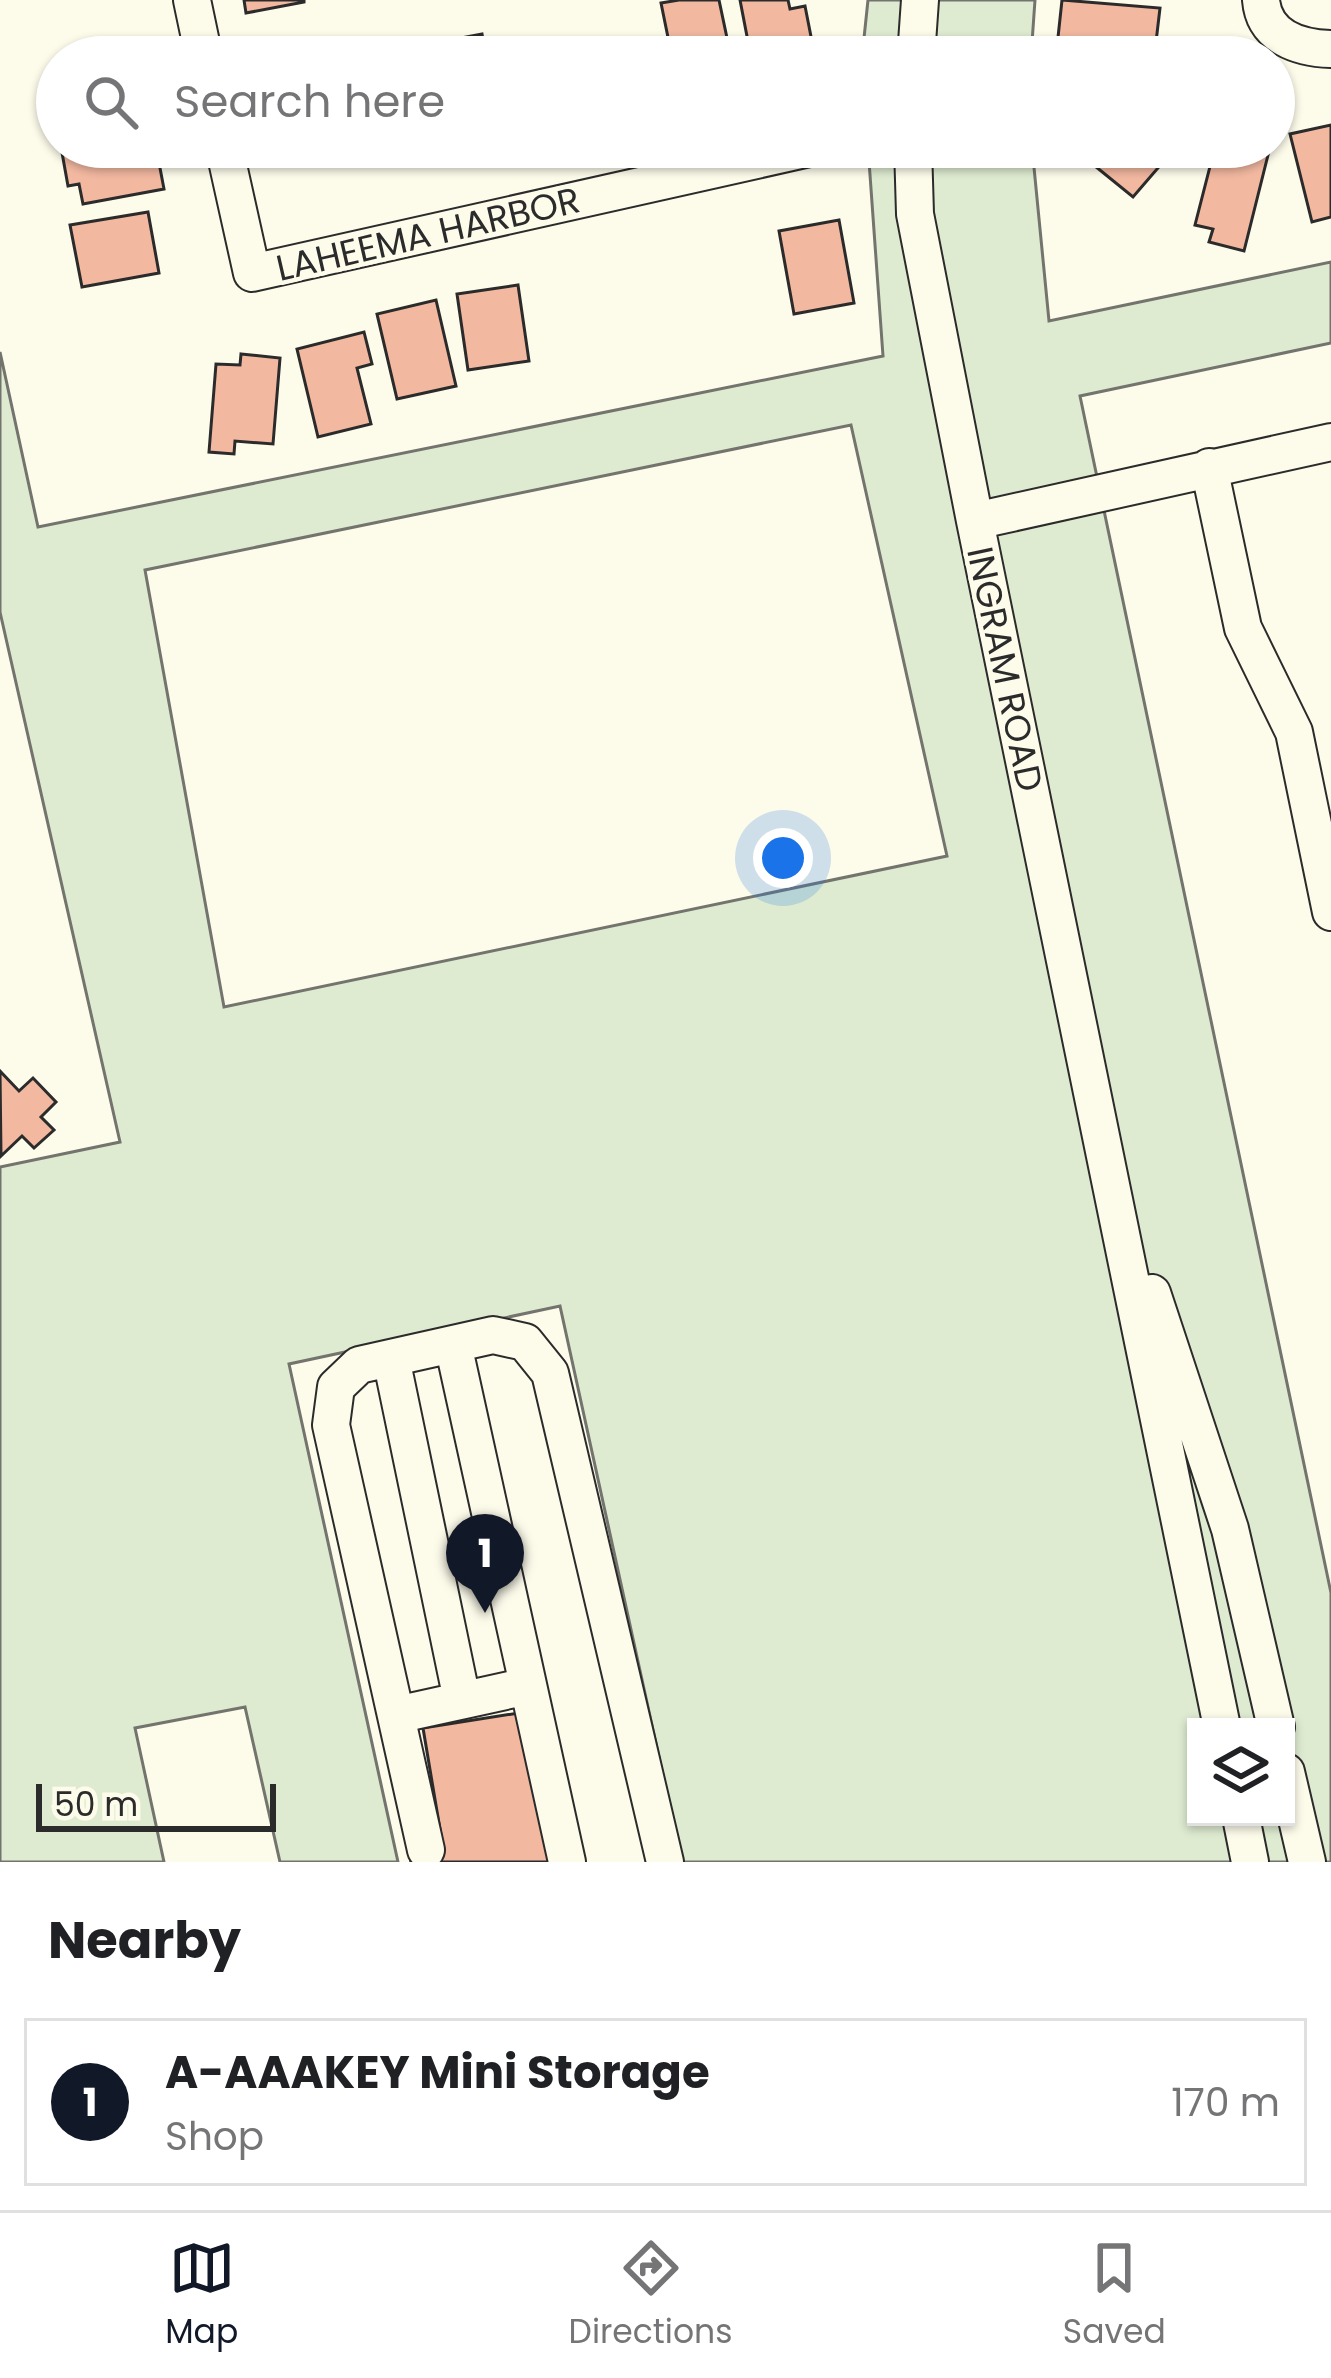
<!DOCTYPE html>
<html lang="en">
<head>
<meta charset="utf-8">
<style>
  body { margin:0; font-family:Poppins,sans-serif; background:#f2f2f2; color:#202124 }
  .controls { position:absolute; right:36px; bottom:36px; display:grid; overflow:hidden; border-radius:0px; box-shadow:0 3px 9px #0004 }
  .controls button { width:108px; height:108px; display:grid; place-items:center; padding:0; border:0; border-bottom:3px solid #e0e0e0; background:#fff; color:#202124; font:60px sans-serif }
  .scale { position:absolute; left:36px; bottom:30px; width:240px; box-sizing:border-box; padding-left:12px; border:6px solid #2b2b2b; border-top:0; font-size:33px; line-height:42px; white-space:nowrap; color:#2b2b2b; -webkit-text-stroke:9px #fdfbea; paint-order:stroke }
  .you { position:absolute; left:783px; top:858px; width:42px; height:42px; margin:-30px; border:9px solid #fff; border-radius:50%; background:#1a73e8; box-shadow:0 0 0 18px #1a73e833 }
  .badge { display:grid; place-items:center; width:78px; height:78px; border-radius:50%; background:#111827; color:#fff; font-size:39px; font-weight:700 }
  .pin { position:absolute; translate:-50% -99px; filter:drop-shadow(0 3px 6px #0008) }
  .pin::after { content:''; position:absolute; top:63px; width:42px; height:36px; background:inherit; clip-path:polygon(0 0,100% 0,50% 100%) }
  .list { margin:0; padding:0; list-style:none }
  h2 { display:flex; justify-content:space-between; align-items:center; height:156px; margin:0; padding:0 48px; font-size:51px }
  h2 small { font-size:39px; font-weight:400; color:#757577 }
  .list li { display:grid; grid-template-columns:78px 1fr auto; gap:36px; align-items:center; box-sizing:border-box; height:168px; margin:0 24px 24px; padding:0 24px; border:3px solid #e0e0e0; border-radius:0px }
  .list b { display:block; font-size:45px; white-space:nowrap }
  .list p { margin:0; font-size:39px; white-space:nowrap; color:#757577 }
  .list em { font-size:39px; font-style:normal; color:#757577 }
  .icon { flex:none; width:66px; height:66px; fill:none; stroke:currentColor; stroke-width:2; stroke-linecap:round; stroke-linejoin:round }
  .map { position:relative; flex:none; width:1331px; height:1862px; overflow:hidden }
  .search { position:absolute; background:#fff; box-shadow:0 3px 9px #0004; left:36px; right:36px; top:36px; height:132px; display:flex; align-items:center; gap:30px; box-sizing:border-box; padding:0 42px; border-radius:66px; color:#757577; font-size:45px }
  .sheet { height:348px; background:#fff }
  nav { display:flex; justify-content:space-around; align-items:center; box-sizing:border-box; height:168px; border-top:3px solid #e0e0e0; background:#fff; font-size:33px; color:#757577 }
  nav a { display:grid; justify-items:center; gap:6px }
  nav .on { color:#111827 }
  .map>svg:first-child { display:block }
  .green { fill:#deebd1; stroke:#74746e; stroke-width:3; fill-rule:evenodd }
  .building { fill:#f2b8a0; stroke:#2b2b2b; stroke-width:3 }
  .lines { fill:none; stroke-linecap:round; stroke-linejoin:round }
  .minor-casing { stroke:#2b2b2b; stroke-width:40 }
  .minor { stroke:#fdfbea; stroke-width:36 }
  .labels { text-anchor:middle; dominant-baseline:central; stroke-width:9; stroke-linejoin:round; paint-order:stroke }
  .street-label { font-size:36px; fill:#2b2b2b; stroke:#fdfbea }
</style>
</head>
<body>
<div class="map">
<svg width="1331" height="1862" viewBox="0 0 1331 1862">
  <rect width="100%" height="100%" fill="#fdfbea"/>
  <!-- green -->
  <path class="green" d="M868,0H1035L1031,57H862Z
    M868,147H1032L1049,321L1331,262V343L1080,396L1331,1593V1862H682L560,1306L289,1364L398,1862H280L245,1707L135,1728L164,1862H0V1167L120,1142L0,612V352L38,527L883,356ZM851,425L947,856L224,1007L145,570ZM1196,1727H1286V1817H1196Z"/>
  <!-- building -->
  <path class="building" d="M244,0H304V2L246,13Z
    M679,0H719L731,57H672L661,3Z
    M740,0H788L790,9L805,6L815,57H751Z
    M1062,0L1160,8L1156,42L1144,40L1143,57L1056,56Z
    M482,34L486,57H421L419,46Z
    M566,38L569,57H507L505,50Z
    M1331,125V217L1312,222L1290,134Z
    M61,147H156L164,189L83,204L79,184L68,186Z
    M437,147H503V149L440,161Z
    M1103,147H1176L1133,197L1090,162Z
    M1215,147H1270L1244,251L1209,242L1213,229L1195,225Z
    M148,212L159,273L82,287L70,225Z
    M839,220L854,303L794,314L779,231Z
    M518,285L529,361L468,370L457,294Z
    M436,300L456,386L397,399L377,314Z
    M364,332L372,364L357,368L371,424L318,437L297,349Z
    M241,354L280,358L273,444L235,441L234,454L209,452L216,364L240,365Z
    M0,1071L19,1091L33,1078L56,1102L41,1117L54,1130L34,1148L22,1136L1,1156Z
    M525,1712L549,1862H411L410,1852L443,1847L423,1728Z"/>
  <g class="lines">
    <defs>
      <path id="minor" d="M192,0L204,57
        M1261,0C1264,37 1299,48 1331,49
        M916,57L920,0
        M224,147L252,273L814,147
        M913,147L915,214L975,521L1222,1727
        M1209,467L1243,628L1294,732L1331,912
        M975,521L1331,442
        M1152,1293L1230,1529L1276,1727
        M453,1344L567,1862
        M391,1358L462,1700
        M396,1715L528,1686
        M1286,1772L1307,1862
        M1241,1817L1250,1862
        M426,1850L331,1425L336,1387L359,1365L493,1335L525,1342L550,1373L665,1862"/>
    </defs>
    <!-- minor casing -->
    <use href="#minor" class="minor-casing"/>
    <!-- minor -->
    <use href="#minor" class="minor"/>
  </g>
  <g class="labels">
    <!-- street labels -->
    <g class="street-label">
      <text transform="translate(428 234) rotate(-13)">LAHEEMA HARBOR</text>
      <text transform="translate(1005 669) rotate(78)">INGRAM ROAD</text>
    </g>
  </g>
</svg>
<div class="controls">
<button><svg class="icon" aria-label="layers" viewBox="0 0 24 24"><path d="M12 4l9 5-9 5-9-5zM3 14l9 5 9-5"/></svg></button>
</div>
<div class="scale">50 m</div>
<div class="you"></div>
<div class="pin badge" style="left:485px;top:1613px">1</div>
<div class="search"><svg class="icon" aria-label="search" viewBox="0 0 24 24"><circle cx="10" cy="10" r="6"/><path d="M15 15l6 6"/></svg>Search here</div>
</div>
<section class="sheet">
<h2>Nearby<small></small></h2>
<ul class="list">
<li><span class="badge">1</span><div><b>A-AAAKEY Mini Storage</b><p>Shop</p></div><em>170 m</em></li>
</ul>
</section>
<nav>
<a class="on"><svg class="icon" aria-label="map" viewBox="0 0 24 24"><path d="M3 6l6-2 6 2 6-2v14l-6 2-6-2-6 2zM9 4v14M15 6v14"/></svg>Map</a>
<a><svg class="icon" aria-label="directions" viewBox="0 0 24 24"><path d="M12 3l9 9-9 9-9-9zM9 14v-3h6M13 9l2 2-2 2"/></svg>Directions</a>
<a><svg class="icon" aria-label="saved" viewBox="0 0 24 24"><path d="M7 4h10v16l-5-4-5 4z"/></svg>Saved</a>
</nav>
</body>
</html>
